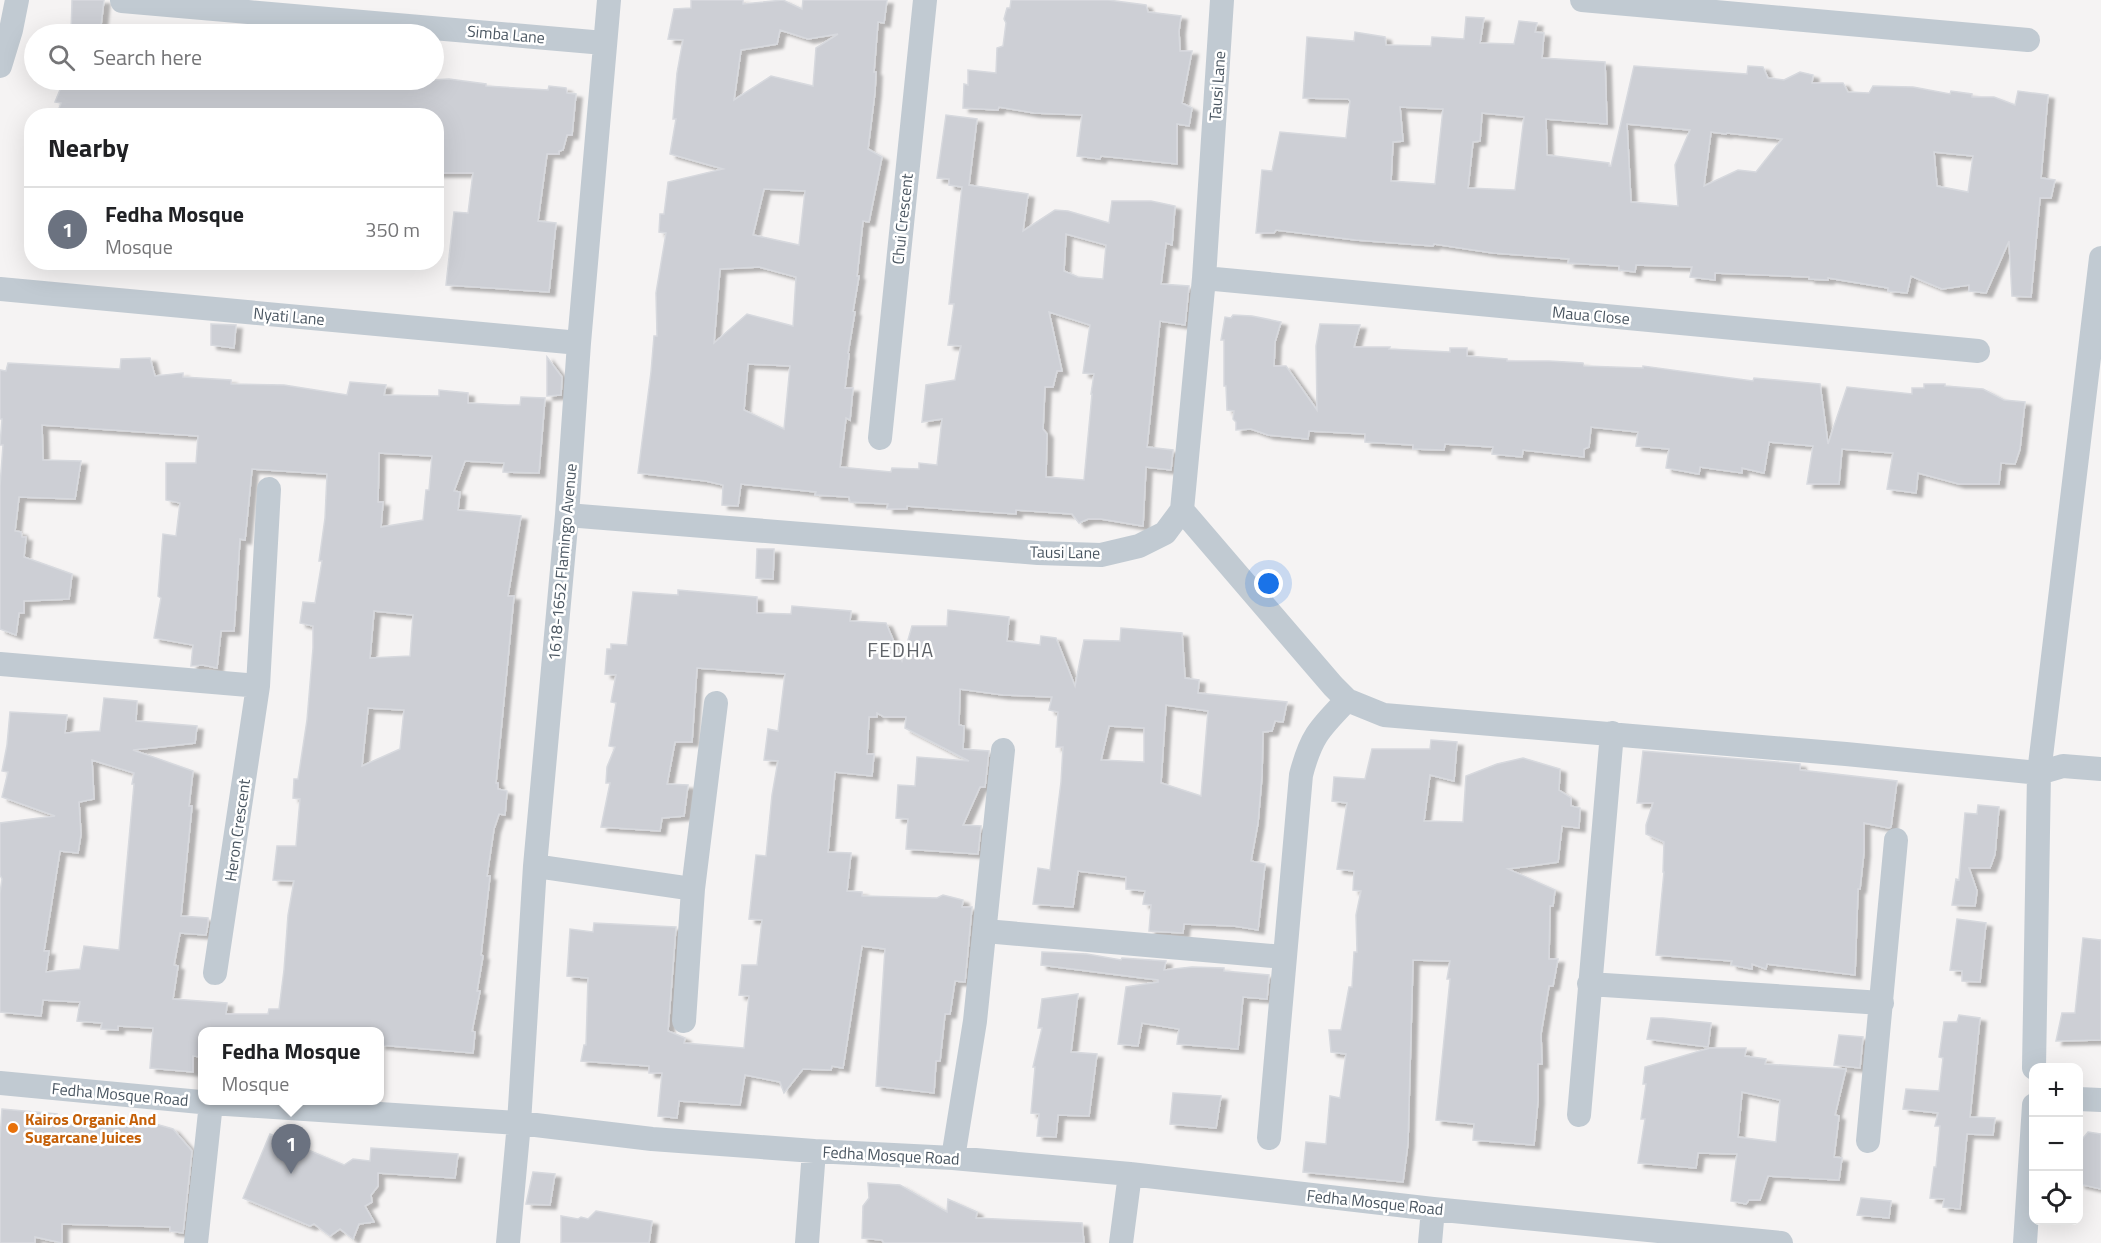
<!DOCTYPE html>
<html lang="en">
<head>
<meta charset="utf-8">
<style>
  body { margin:0; font-family:"Titillium Web",sans-serif; background:#f2f2f2; color:#202124 }
  .controls { position:absolute; right:18px; bottom:18px; display:grid; overflow:hidden; border-radius:12px; box-shadow:0 6px 24px #0002 }
  .controls button { width:54px; height:54px; display:grid; place-items:center; padding:0; border:0; border-bottom:2px solid #e0e0e0; background:#fff; color:#202124; font:30px sans-serif }
  .you { position:absolute; left:1269px; top:584px; width:21px; height:21px; margin:-15px; border:4px solid #fff; border-radius:50%; background:#1a73e8; box-shadow:0 0 0 9px #1a73e833 }
  .badge { display:grid; place-items:center; width:39px; height:39px; border-radius:50%; background:#0b8043; color:#fff; font-size:20px; font-weight:700 }
  .pin { position:absolute; translate:-50% -50px; filter:drop-shadow(0 2px 3px #0008) }
  .pin::after { content:''; position:absolute; top:32px; width:21px; height:18px; background:inherit; clip-path:polygon(0 0,100% 0,50% 100%) }
  .popup { position:absolute; left:198px; top:1027px; width:186px; height:78px; box-sizing:border-box; display:grid; place-content:center; border-radius:12px; background:#fff; filter:drop-shadow(0 2px 4px #0005); font-size:20px; white-space:nowrap; color:#757577 }
  .popup b { font-size:22px; color:#202124 }
  .popup::after { content:''; position:absolute; left:50%; top:100%; margin-left:-12px; border:12px solid transparent; border-top-color:#fff }
  .list { margin:0; padding:0; list-style:none }
  h2 { display:flex; justify-content:space-between; align-items:center; height:78px; margin:0; padding:0 24px; font-size:26px }
  h2 small { font-size:20px; font-weight:400; color:#757577 }
  .list li { display:grid; grid-template-columns:39px 1fr auto; gap:18px; align-items:center; box-sizing:border-box; height:84px; padding:0 24px; border-top:2px solid #e0e0e0 }
  .list b { display:block; font-size:22px; white-space:nowrap }
  .list p { margin:0; font-size:20px; white-space:nowrap; color:#757577 }
  .list em { font-size:20px; font-style:normal; color:#757577 }
  .icon { flex:none; width:33px; height:33px; fill:none; stroke:currentColor; stroke-width:2; stroke-linecap:round; stroke-linejoin:round }
  .map { position:relative; flex:none; width:2101px; height:1243px; overflow:hidden }
  .search { position:absolute; background:#fff; box-shadow:0 6px 24px #0002; left:24px; top:24px; width:420px; height:66px; display:flex; align-items:center; gap:15px; box-sizing:border-box; padding:0 21px; border-radius:33px; color:#757577; font-size:22px }
  .panel { position:absolute; background:#fff; box-shadow:0 6px 24px #0002; left:24px; top:108px; width:420px; height:162px; border-radius:24px }
  .map>svg:first-child { display:block }
  .building { fill:#cdcfd5; stroke:#d7d9de; stroke-width:1.5; fill-rule:evenodd; filter:url(#shadow) }
  .lines { fill:none; stroke-linecap:round; stroke-linejoin:round }
  .minor { stroke:#c1cad2; stroke-width:24 }
  .food-dot { fill:#e8710a; stroke:#fff; stroke-width:2 }
  .labels { text-anchor:middle; dominant-baseline:central; stroke-width:5; stroke-linejoin:round; paint-order:stroke }
  .street-label { font-size:16px; fill:#4a5661; stroke:#fff }
  .food-label { font-size:16px; font-weight:bold; fill:#c56008; stroke:#fff; text-anchor:start }
  .quarter-label { font-size:20px; letter-spacing:1.5px; fill:#5f6368; stroke:#fff }
</style>
</head>
<body>
<div class="map">
<svg width="2101" height="1243" viewBox="0 0 2101 1243">
  <defs>
    <filter id="shadow"><feDropShadow dx="6" dy="4" stdDeviation="1.5" flood-color="#0004"/></filter>
  </defs>
  <rect width="100%" height="100%" fill="#f5f3f3"/>
  <!-- building -->
  <path class="building" d="M72,0H104L100,34H71Z
    M691,0H743V4L783,0L802,9L803,0H887L884,23L878,22L874,72H876L875,92L868,149L882,157L869,222L863,221L857,276H859L853,311L855,312L848,353L849,354L845,388H853L850,420L846,418L840,467L891,472L892,468L919,469V463L937,465L942,419L922,422L926,385L955,380L961,346L948,345L954,304H949L962,187L949,185V179L937,178L946,115L977,119L969,185L1028,194L1023,231L1055,210L1068,211L1109,223L1112,201H1151L1175,206L1172,245L1166,243L1161,284L1189,286L1185,325L1160,321L1147,447L1173,450L1171,470L1146,467L1143,526L1101,519H1088L1079,523L1072,514L1016,510V514L907,506V509H887L888,504L850,502L849,497L815,495L816,492L741,484L738,506L722,505L723,485L706,481L638,473L651,372L654,336H657L656,293L666,233L659,232L660,214H664L668,182L723,169L670,154L676,119H673L677,73L683,40L668,39L674,9L691,8ZM780,30L808,39L838,34L816,48L813,86L771,76L734,100L741,50L777,44ZM764,189L805,191L799,245L753,235ZM1066,234L1106,245L1103,279L1078,277L1064,271ZM759,267L796,277L793,326L747,314L714,343L720,269ZM1049,312L1090,325L1083,373L1094,374L1091,394H1092L1084,480L1046,477L1047,434L1043,429L1045,387H1053L1057,371H1062ZM748,364L790,366L784,429L744,410Z
    M1011,0H1108L1146,5L1148,12L1181,16L1179,31L1180,51H1192L1182,103L1192,108L1189,126L1177,124V164L1101,156L1100,159L1077,156L1082,115L1034,113L999,107L998,110L963,108L964,84L968,85V70L996,73L997,48L1003,46L1006,23L1004,19L1007,8H1010Z
    M1466,17L1484,18L1480,43L1514,44L1519,21L1537,23L1535,32L1544,33L1542,58L1605,62L1607,124L1546,119L1547,155L1609,163V166H1611L1634,66L1747,74L1748,66L1763,67L1768,78L1784,80L1800,72L1813,75L1812,83H1843L1848,92L1869,93L1873,86L1913,87L1950,94L1951,91L1972,94V97H1994L2015,105L2018,91L2048,95L2041,178L2055,180L2051,198H2040L2031,297L2012,296L2009,241L1986,293L1969,291V285L1942,289L1911,276L1907,293L1888,291V288L1828,278V280L1809,279V277L1715,273V280L1690,277L1692,267L1636,265L1635,272L1619,270V266L1568,263L1569,259L1493,253L1434,244L1433,246L1356,240L1276,230L1274,233H1256L1262,170L1272,171L1280,132L1346,138L1350,101L1348,99L1303,98L1307,37L1354,41L1355,32L1385,37L1386,45L1431,46L1432,37L1464,39ZM1400,107L1443,109L1435,184L1391,181L1393,142L1403,141ZM1482,113L1524,117L1515,190L1468,188L1473,142L1480,141ZM1627,124L1690,130L1675,165L1678,206L1631,202ZM1711,132L1726,134L1727,133L1782,139L1756,172L1738,170L1704,186ZM1934,152L1973,156L1968,192L1937,186Z
    M449,79L486,84V86L548,90L549,86L566,88L567,93L576,94L572,135H567L563,150L559,151V154H547L538,221L556,223L549,292L446,285L454,212L468,213L473,173H436V116H168L109,110V116H56L61,103L55,102L64,80H405L406,83L425,86L431,80Z
    M1233,315L1252,316L1281,322L1275,342L1274,366H1286L1317,410L1316,346L1320,324L1360,325L1354,347H1390L1389,349L1450,352V348H1467V356L1507,359V361H1549L1583,363L1584,366L1643,368V366L1753,381L1754,378L1820,384L1828,444L1847,387L1912,394V388H1924V384H1945V386L1983,389L2004,400L2025,402L2020,449L2015,464L2001,463L1999,484H1959L1918,473L1916,493L1887,489L1893,453L1842,449L1839,484H1807L1813,446L1769,442L1764,473L1742,468V473L1700,467L1699,474L1666,468L1669,449L1636,446L1638,432L1591,427L1589,447L1584,449V457L1523,450L1522,457L1492,454L1493,447L1445,444L1444,450L1413,449V445L1365,442V434L1309,431L1308,439L1268,435L1251,429L1236,430V422L1233,419L1234,411L1227,410L1226,386H1224V340H1221L1225,317L1231,318Z
    M211,324L236,325L234,348L211,345Z
    M547,357L562,377L561,395L547,396Z
    M150,358L155,376L183,373V377L231,380V384L284,385L347,395L350,382L386,385L384,395L439,396V390L468,393V403L507,405H520L521,397L545,398L539,473L503,472L504,463L465,461L454,491L460,492L458,510L521,516L508,596H514L496,783H498V789L507,791L505,815L499,814L494,829L487,876H490L481,955L483,956L477,991H480L472,1031L475,1032L473,1053L380,1045V1032H202V1057L193,1056V1072L150,1068L153,1028L118,1026V1030L101,1029L102,1023L77,1021L80,1002L43,1000L41,1016L0,1012V893L2,879L0,875V823L55,816L2,797L8,772L2,771L7,745L10,712L67,715L65,733L100,731L104,698L137,701L136,721L197,726L195,743L133,750L193,771L189,806H192L181,916L208,918V924L206,935L180,933L174,965L178,966L173,999L227,1003L226,1014H268L269,1009H279L284,970L288,915L294,881L273,880L277,846H296L300,799L293,798L294,779H298L307,720L313,648V626L300,623L303,602L315,603L322,561H319L325,518L327,474L252,469L245,540L240,539L234,631H221L217,668L203,665L191,666L193,645L154,638L161,598L158,596L163,534L176,536L180,503L166,500V463H196L198,436L42,425L43,460L81,461L75,499L19,497L15,531L21,532L22,537H26L24,557L72,574L69,599L24,601V613H19L16,635L0,629V486L3,445H0L2,419H0V370L6,371L8,363L120,369L121,359ZM379,453L432,456L429,490H426L423,520L381,527L383,502H378ZM374,611L413,615L410,656L370,658ZM368,708L404,710L400,749L362,766ZM92,760L134,773L132,784H134L119,950L84,946L80,969L46,972L49,951H44L60,851L78,853L81,834L79,802L94,799Z
    M757,549H774L773,579L756,578Z
    M678,590L757,597V613L791,614L792,606L851,611L850,621L886,623L902,661L912,626H947L948,610L1009,617L1007,641L1040,645L1041,636L1056,638L1075,686L1084,640L1120,641L1121,628L1182,633L1185,678L1199,680L1198,693L1287,702L1283,722L1275,721L1272,731L1263,732L1262,776L1258,823L1251,861L1265,864L1258,930L1234,926L1184,924L1183,933L1149,931L1151,905L1143,904L1145,891L1126,889V877L1078,871L1073,907L1033,904L1038,868L1050,870L1061,782L1063,747H1056L1058,712L1049,710L1052,697L1003,695L960,689L959,725L964,726L963,749L989,751L985,787H980L963,825L981,826L978,854L906,849L908,819L896,818L898,785L915,786L917,757L969,761L905,728L906,717H884L877,713V717H869L867,754H874L872,776L835,772L828,852L851,853L847,891L862,892V896L937,898L943,895L963,900L962,907H972L965,982L955,981L950,1014H945L940,1061H936L934,1093L876,1086L885,949L862,946L843,1068L832,1066L831,1070L803,1069L784,1093L780,1082L745,1075L740,1105L679,1101L677,1118L658,1116L662,1073H649V1066L581,1061L584,1045H586L588,978L567,976L570,929L593,932L594,923L676,927L668,1031L685,1038L684,1043L744,1048L749,996L739,995L742,965H757L762,920L749,919L756,855L766,856L772,795L778,761L764,760L768,729L778,731L785,674L697,668L692,742H675L667,784L688,785L684,816L662,818L660,831L601,827L610,783H606L607,767L615,747L609,746L616,703L611,702L616,675L605,674L607,649H611V644L627,645L633,592L678,595ZM1166,705L1208,711L1201,796L1161,783ZM1109,726L1144,728V762L1101,760Z
    M1431,740L1457,742L1454,781L1430,775L1424,821L1463,822L1466,776L1497,764L1523,758L1560,769L1559,790L1571,798V806L1580,808L1579,828L1562,826L1558,862L1508,869L1555,890L1553,906H1550L1549,959H1558L1553,986H1549L1541,1034L1542,1064H1538V1100L1534,1145L1473,1140L1474,1124L1436,1120L1450,979H1447L1450,961L1413,960L1408,1143L1403,1182L1303,1172L1306,1142L1326,1144L1330,1096L1340,1098L1346,1054L1331,1052L1329,1030H1341L1349,987H1352L1354,952H1357L1356,915L1361,891L1353,890L1354,871L1337,869L1347,803L1332,801L1334,777L1365,779L1372,749H1430Z
    M1643,751L1800,764V770L1897,781L1891,827L1889,828L1864,823V852L1860,889H1858L1855,975L1767,964L1766,969L1752,964V969L1731,965L1732,961L1656,955L1664,872H1663L1664,842L1646,834V825L1653,803H1637Z
    M1978,805L1999,807L1995,854L1990,868H1969L1977,891L1975,906L1952,905L1956,879L1959,880L1965,813L1977,814Z
    M1957,919L1986,923L1980,982L1962,981V971L1950,970Z
    M2083,938L2101,940V1040L2056,1041L2062,1013H2075Z
    M1042,952L1087,954L1121,960L1122,958L1166,961L1164,970L1192,967L1224,968V971L1269,975L1267,999L1243,997L1238,1049L1177,1044L1179,1029L1142,1023L1138,1046L1118,1044L1126,987L1158,982V980L1041,965Z
    M1078,994L1071,1052L1097,1054L1089,1116L1058,1115L1056,1137L1037,1136L1039,1114L1031,1113L1035,1067H1033L1042,1028H1038L1042,999Z
    M1959,1015L1980,1018L1970,1117L1995,1118L1993,1135L1967,1134L1960,1209L1943,1207L1944,1199L1930,1198L1934,1167H1936L1940,1126H1935L1938,1113L1903,1109L1906,1089L1939,1091L1943,1058L1939,1057L1944,1022H1957Z
    M1651,1018H1663L1711,1023L1708,1047L1647,1039Z
    M1839,1035L1863,1037L1860,1068L1834,1065Z
    M1710,1048H1746L1745,1056L1766,1059L1765,1064L1846,1069L1835,1115L1839,1116L1834,1157L1842,1158L1839,1180L1768,1176L1760,1200H1749L1746,1204L1731,1201L1737,1154L1698,1153L1696,1168L1638,1163L1645,1119H1641L1646,1084H1643L1645,1067ZM1742,1092L1780,1100L1776,1142L1738,1137Z
    M1173,1093L1221,1096L1216,1128L1170,1124Z
    M2,1109L57,1114L54,1125H97L99,1119L152,1123L173,1129L192,1151L183,1233L170,1231V1227L62,1224V1243L35,1237V1243H0V1138Z
    M2088,1132L2101,1134V1189L2079,1184V1143Z
    M270,1134L344,1165L353,1159L370,1161L371,1148L458,1154L455,1178L378,1173V1186L371,1195L372,1202L365,1206L374,1222L359,1224L353,1239L340,1229L330,1236L314,1224L310,1226L243,1198Z
    M533,1172L555,1174L550,1205L526,1204Z
    M868,1183L900,1185L947,1212L948,1199L977,1212L976,1218L1082,1223L1084,1243H884L882,1240L862,1238L863,1206L869,1198Z
    M1861,1198L1891,1201L1889,1218L1857,1215Z
    M596,1211L652,1221L649,1243H561V1216L578,1219L581,1217L588,1219Z"/>
  <g class="lines">
    <!-- minor -->
    <path class="minor" d="M1582,0L2028,40
      M122,1L604,43
      M0,66L11,30L17,0
      M1204,278L1978,351
      M0,289L579,343
      M880,438L925,0
      M1182,510L1333,686L1347,700L1384,715L1846,754L2039,773L2063,766L2101,769
      M567,515L1038,553L1101,555L1139,546L1165,533L1182,510L1204,278L1222,0
      M0,664L258,686
      M535,866L693,889
      M985,931L1284,957
      M215,973L258,686L269,489
      M1589,984L1882,1003
      M684,1021L693,889L716,703
      M2034,1068L2039,773L2101,258
      M0,1083L211,1103L519,1123L652,1139L814,1151L953,1158L1130,1174L1433,1209L1781,1243
      M2078,1099L2101,1100
      M1579,1115L1612,733
      M1269,1138L1301,775C1311,736 1320,728 1347,700
      M1868,1141L1896,840
      M953,1158L975,1021L1003,750
      M196,1243L211,1103
      M508,1243L519,1123L535,866L567,515L579,343L609,0
      M807,1243L814,1151
      M1121,1243L1130,1174
      M1430,1243L1433,1209
      M2025,1243L2034,1105"/>
  </g>
  <!-- markers -->
  <circle class="food-dot" cx="13" cy="1128" r="6"/>
  <g class="labels">
    <!-- street labels -->
    <g class="street-label">
      <text transform="translate(506 34) rotate(5)">Simba Lane</text>
      <text transform="translate(1217 86) rotate(-86)">Tausi Lane</text>
      <text transform="translate(902 219) rotate(-84)">Chui Crescent</text>
      <text transform="translate(1591 315) rotate(5)">Maua Close</text>
      <text transform="translate(289 316) rotate(5)">Nyati Lane</text>
      <text transform="translate(1065 552) rotate(1)">Tausi Lane</text>
      <text transform="translate(562 562) rotate(-85)">1618-1652 Flamingo Avenue</text>
      <text transform="translate(237 830) rotate(-82)">Heron Crescent</text>
      <text transform="translate(120 1094) rotate(5)">Fedha Mosque Road</text>
      <text transform="translate(891 1155) rotate(3)">Fedha Mosque Road</text>
      <text transform="translate(1375 1202) rotate(6)">Fedha Mosque Road</text>
    </g>
    <!-- food labels -->
    <g class="food-label">
      <text x="25" y="1119">Kairos Organic And<tspan x="25" dy="18">Sugarcane Juices</tspan></text>
    </g>
    <!-- quarter labels -->
    <g class="quarter-label">
      <text x="901" y="649">FEDHA</text>
    </g>
  </g>
</svg>
<div class="controls">
<button>+</button>
<button>−</button>
<button><svg class="icon" aria-label="locate" viewBox="0 0 24 24"><circle cx="12" cy="12" r="6"/><path d="M12 2v4M12 18v4M2 12h4M18 12h4"/></svg></button>
</div>
<div class="you"></div>
<div class="pin badge" style="left:291px;top:1174px;background:#6b7280">1</div>
<div class="popup"><b>Fedha Mosque</b>Mosque</div>
<div class="search"><svg class="icon" aria-label="search" viewBox="0 0 24 24"><circle cx="10" cy="10" r="6"/><path d="M15 15l6 6"/></svg>Search here</div>
<section class="panel">
<h2>Nearby<small></small></h2>
<ul class="list">
<li><span class="badge" style="background:#6b7280">1</span><div><b>Fedha Mosque</b><p>Mosque</p></div><em>350 m</em></li>
</ul>
</section>
</div>
</body>
</html>
